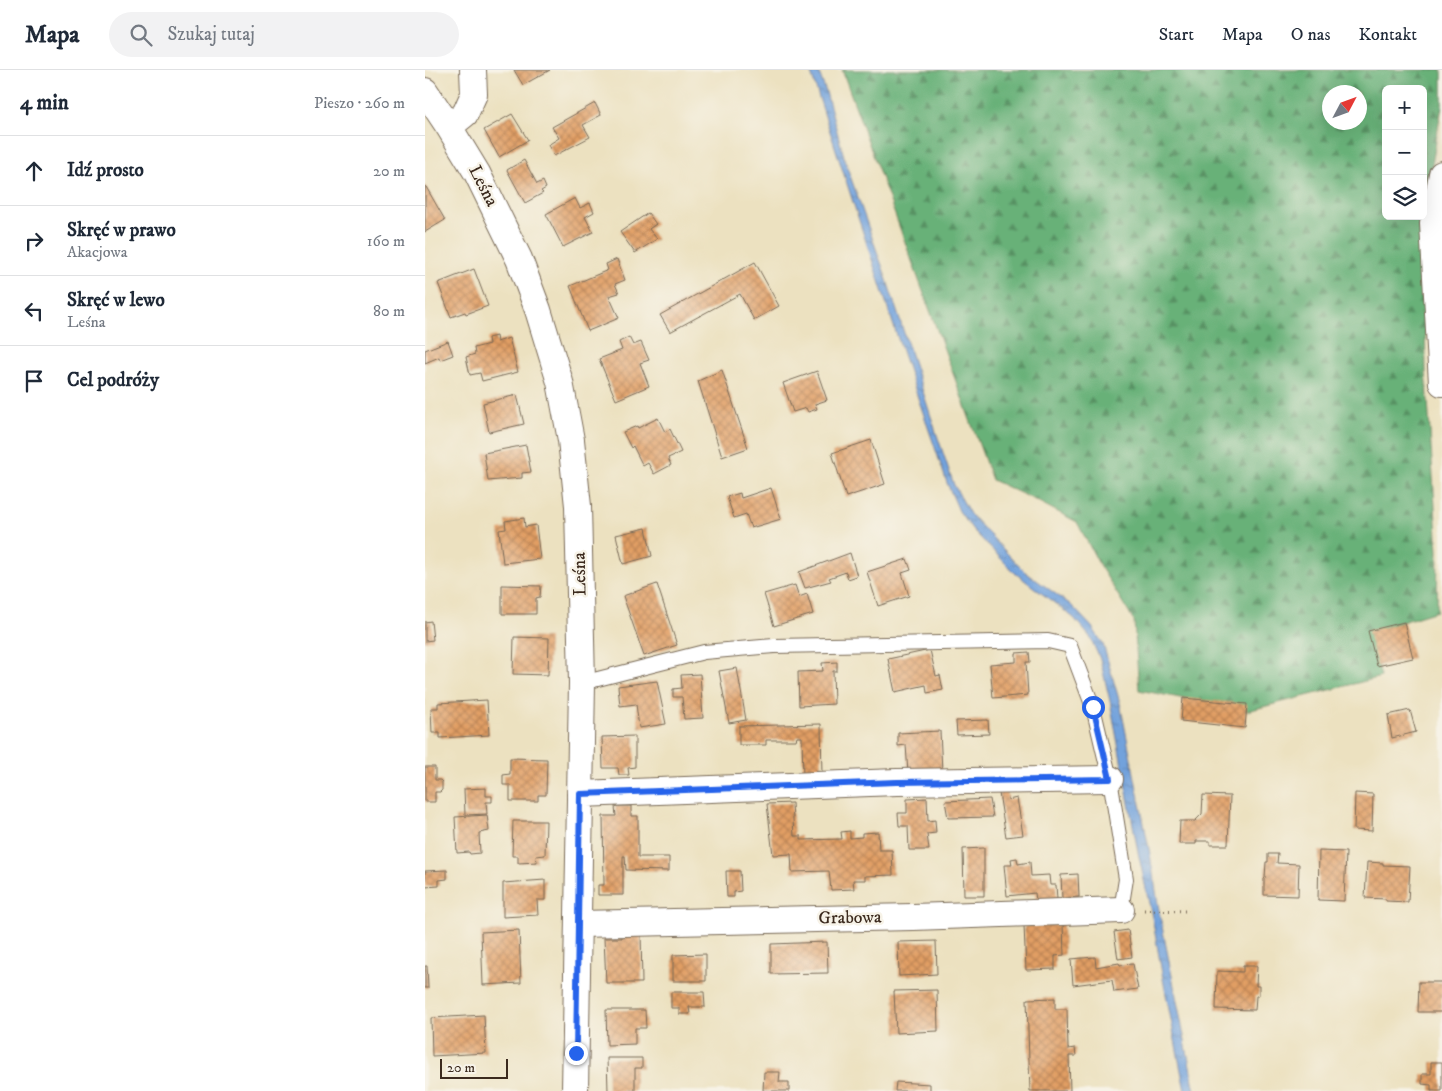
<!DOCTYPE html>
<html lang="pl">
<head>
<meta charset="utf-8">
<style>
  body { margin:0; font-family:"IM FELL DW Pica",serif; background:#f2f2f3; color:#1f2937 }
  .controls { position:absolute; right:15px; top:15px; display:grid; overflow:hidden; border-radius:8px; box-shadow:0 5px 20px #0002 }
  .controls button { width:45px; height:45px; display:grid; place-items:center; padding:0; border:0; border-bottom:1px solid #e0e1e3; background:#fff; color:#1f2937; font:25px sans-serif }
  .compass { position:absolute; left:897px; top:15px; width:45px; height:45px; border-radius:50%; background:#fff; box-shadow:0 5px 20px #0002; rotate:49deg }
  .scale { position:absolute; left:15px; bottom:12px; width:68px; box-sizing:border-box; padding-left:5px; border:2px solid #3b2a1e; border-top:0; font-size:14px; line-height:18px; white-space:nowrap; color:#3b2a1e; -webkit-text-stroke:4px #f7f3e8; paint-order:stroke }
  .stop { position:absolute; width:15px; height:15px; margin:-11px; border:4px solid #2563eb; border-radius:50%; background:#fff }
  .stop.end { background:#2563eb; border-color:#fff; box-shadow:0 1px 5px #0008 }
  .list { margin:0; padding:0; list-style:none }
  h2 { display:flex; justify-content:space-between; align-items:center; height:65px; margin:0; padding:0 20px; font-size:21px }
  h2 small { font-size:16px; font-weight:400; color:#747a83 }
  .list li { display:grid; grid-template-columns:32px 1fr auto; gap:15px; align-items:center; box-sizing:border-box; height:70px; padding:0 20px; border-top:1px solid #e0e1e3 }
  .list b { display:block; font-size:19px; white-space:nowrap }
  .list p { margin:0; font-size:16px; white-space:nowrap; color:#747a83 }
  .list em { font-size:16px; font-style:normal; color:#747a83 }
  .icon { flex:none; width:28px; height:28px; fill:none; stroke:currentColor; stroke-width:2; stroke-linecap:round; stroke-linejoin:round }
  .map { position:relative; flex:none; width:1017px; height:1021px; overflow:hidden }
  header { display:flex; align-items:center; gap:30px; box-sizing:border-box; height:70px; padding:0 25px; background:#fff; border-bottom:1px solid #e0e1e3 }
  header strong { font-size:24px }
  nav { display:flex; gap:28px; margin-inline-start:auto; font-size:18px }
  .search { width:350px; height:45px; background:#f2f2f3; display:flex; align-items:center; gap:12px; box-sizing:border-box; padding:0 18px; border-radius:28px; color:#747a83; font-size:19px }
  main { display:flex }
  aside { flex:1; background:#fff }
  .map>svg:first-child { display:block }
  .forest { fill:url(#forest-firs); stroke:#526e4b; fill-rule:evenodd }
  .water { fill:url(#water-ripples); stroke:#56667d }
  .building { fill:url(#building-cross-hatch) }
  .lines { fill:none; stroke-linecap:round; stroke-linejoin:round }
  .lane-casing { stroke:#796a57; stroke-width:16 }
  .street-casing { stroke:#796a57; stroke-width:28 }
  .path { stroke:#796a57; stroke-width:3; stroke-dasharray:1 4; stroke-linecap:butt }
  .lane { stroke:#fff; stroke-width:14 }
  .street { stroke:#fff; stroke-width:26 }
  .route { stroke:#2563eb; stroke-width:6 }
  .labels { text-anchor:middle; dominant-baseline:central; stroke-width:5; stroke-linejoin:round; paint-order:stroke }
  .street-label { font-size:18px; fill:#3b2a1e; stroke:#f7f3e8 }
</style>
</head>
<body>
<header>
<strong>Mapa</strong>
<div class="search"><svg class="icon" aria-label="search" viewBox="0 0 24 24"><circle cx="10" cy="10" r="6"/><path d="M15 15l6 6"/></svg>Szukaj tutaj</div>
<nav><a>Start</a><a>Mapa</a><a>O nas</a><a>Kontakt</a></nav>
</header>
<main>
<aside>
<h2>4 min<small>Pieszo · 260 m</small></h2>
<ul class="list">
<li><svg class="icon" aria-label="ahead" viewBox="0 0 24 24"><path d="M12 20V5M6 11l6-6 6 6"/></svg><div><b>Idź prosto</b></div><em>20 m</em></li>
<li><svg class="icon" aria-label="right" viewBox="0 0 24 24"><path d="M7 20v-9h11M14 6l5 5-5 5"/></svg><div><b>Skręć w prawo</b><p>Akacjowa</p></div><em>160 m</em></li>
<li><svg class="icon" aria-label="left" viewBox="0 0 24 24"><path d="M17 20v-9H6M10 6l-5 5 5 5"/></svg><div><b>Skręć w lewo</b><p>Leśna</p></div><em>80 m</em></li>
<li><svg class="icon" aria-label="arrive" viewBox="0 0 24 24"><path d="M6 21V4h12l-3 4 3 4H6"/></svg><div><b>Cel podróży</b></div></li>
</ul>
</aside>
<div class="map">
<svg width="1017" height="1021" viewBox="0 0 1017 1021">
  <defs>
    <pattern id="forest-firs" width="22" height="20" patternUnits="userSpaceOnUse" patternTransform="scale(1.25)"><rect width="22" height="20" fill="#68b178"/><path d="M5 1l3.5 6h-7zM16 11l3.5 6h-7z" fill="#579062"/></pattern>
    <pattern id="water-ripples" width="26" height="14" patternUnits="userSpaceOnUse" patternTransform="scale(1.25)"><rect width="26" height="14" fill="#72a2dc"/><path d="M2 4q2-2 4 0t4 0M15 11q2-2 4 0t4 0" fill="none" stroke="#5f84b2"/></pattern>
    <pattern id="building-cross-hatch" width="8" height="8" patternUnits="userSpaceOnUse" patternTransform="scale(1.25)"><rect width="8" height="8" fill="#e19e64"/><path d="M0 0l8 8M0 8l8-8" fill="none" stroke="#b88152"/></pattern>
  </defs>
  <rect width="100%" height="100%" fill="#f7f3e8"/>
  <filter id="ink" filterUnits="userSpaceOnUse"><feTurbulence type="fractalNoise" baseFrequency=".02" numOctaves="2"/><feDisplacementMap in="SourceGraphic" scale="10" xChannelSelector="R" yChannelSelector="G"/><feConvolveMatrix kernelMatrix="1 2 1 2 8 2 1 2 1" color-interpolation-filters="sRGB"/></filter>
  <filter id="wash" filterUnits="userSpaceOnUse"><feTurbulence type="fractalNoise" baseFrequency=".0096" numOctaves="4" result="noise"/><feDisplacementMap in="SourceGraphic" scale="20" xChannelSelector="R" yChannelSelector="G"/><feGaussianBlur stdDeviation="1.12" result="paint"/><feColorMatrix in="noise" values="0 0 0 0 0 0 0 0 0 0 0 0 0 0 0 0 0 1.4 0 .05"/><feComposite in="paint" operator="in"/></filter>
  <g filter="url(#wash)">
    <rect width="100%" height="100%" fill="#ece1c0"/>
    <!-- forest -->
    <path class="forest" d="M417,0H1017V35L998,149L1001,301L1013,481L1012,541L945,562L956,607L822,641L714,620L709,551L675,496L652,452L608,429L567,410ZM961,19H998V146H961ZM904,22H934V52H904Z"/>
    <!-- water -->
    <path class="water" d="M385,0H393L401,22L422,97L460,204L511,362L529,415L545,444L599,501L646,535L667,557L678,574L695,633L725,784L735,846L770,1021H760L738,909L728,852L713,782L685,631L675,589L665,567L649,548L590,503L548,460L534,441L522,413L479,287L424,120Z"/>
    <g id="blocks">
      <!-- building -->
      <path class="building" d="M89,0H125L98,15Z
        M170,33L176,45L158,55L165,67L129,86L123,75L134,68L127,57Z
        M87,44L103,70L74,87L59,60Z
        M99,90L112,114L118,111L121,118L116,121L118,123L100,133L82,100Z
        M0,115L20,150L0,162Z
        M150,128L155,138L165,133L169,142L160,147L168,162L138,177L121,144Z
        M223,143L231,154L224,159L232,169L210,183L195,162Z
        M192,189L200,210L190,214L194,223L184,226L194,248L163,261L145,216L183,200L181,194Z
        M330,192L354,236L329,250L315,224L245,262L235,245Z
        M49,199L63,236L41,244L40,242L26,247L13,213Z
        M71,266L72,272L84,268L93,302L57,311L55,303L45,305L41,287L50,284L49,278L64,274L63,268Z
        M204,267L208,275L216,272L224,290L215,293L224,316L191,330L174,289L197,280L194,272Z
        M23,271L28,285L15,290L14,287L0,293V280Z
        M297,300L323,378L297,387L273,311Z
        M392,301L402,330L390,334L392,339L383,342L381,338L368,342L358,313Z
        M92,325L99,354L64,362L58,333Z
        M233,348L240,362L245,359L256,382L243,388L246,395L229,404L223,393L218,396L208,376L206,378L198,362L212,356L213,358Z
        M446,370L460,414L421,427L407,383Z
        M101,375L106,402L97,403V408L63,411L59,383Z
        M346,418L356,449L326,458L321,444L309,448L302,427L315,423L316,428Z
        M99,448L100,457L111,455L115,489L78,493L74,460L81,459L80,451Z
        M221,458L227,486L198,494L191,465Z
        M425,483L432,506L423,509L421,502L404,508L406,511L380,518L374,502Z
        M482,489L486,500L477,503L484,526L453,536L442,502Z
        M232,514L252,575L219,586L198,526Z
        M77,515L116,516L115,527L111,528V544H77Z
        M370,515L374,527L382,524L388,544L349,556L339,524Z
        M6,551L8,570L0,571V552Z
        M979,552L988,588L952,596L943,561Z
        M89,567L124,568L123,605L88,604Z
        M505,580L511,606L515,605L518,620L502,623L501,615L470,622L463,589Z
        M604,582L605,592H601L603,625L568,628L565,594L591,592V583Z
        M412,592V601H408L409,634L374,636L373,602L398,601L397,593Z
        M312,598L321,650L304,653L294,601Z
        M275,604L278,648L259,649L257,627H248V619L257,618L256,605Z
        M232,611L241,654L214,658L211,634L195,636L193,616Z
        M758,628L822,634L820,658L756,651Z
        M62,630L64,665L15,668V663H7L6,638H13V633Z
        M985,640L991,662L967,668L963,645Z
        M563,650L564,664L532,665L531,651Z
        M396,654L397,706L378,707L377,667H372L371,670H341V675H314V656Z
        M515,661L517,701L483,703L481,675L473,676V663Z
        M210,666V697L203,698L204,705H194L193,698H178L177,667Z
        M85,688L122,689L121,725H113V731H85V715H78V705L85,704Z
        M0,697H10V710H15L17,712V720L15,722H10V732H0Z
        M61,718V726H67V732H61L62,744L40,745L39,719Z
        M582,722L583,730L592,728L598,765L581,767L574,723Z
        M930,723L948,724L947,761L929,760Z
        M778,725L805,726L803,775H785V771H771V774H754L755,751H770L777,744Z
        M502,728L503,751L510,750L511,763L502,764L504,780H484L483,756H474L473,743H482V729Z
        M565,729L568,747L523,748L520,731Z
        M367,733L369,766H376V770L417,769L416,762L425,761V768L437,767V763L453,762L454,780H467L468,805L440,806V810H428L429,819L406,820L404,801L367,802L366,784L348,785L342,734Z
        M190,736H206V746H213V787H244V801L201,800L200,786H198V825H173V815H179L178,746H191Z
        M62,745L64,761L54,763L55,783L45,784L44,782L32,783L30,747Z
        M88,751H121L120,785L111,786L112,792L93,793V786H87Z
        M559,778V826H539L538,779Z
        M894,781L921,782L919,831L893,830Z
        M843,784H853L852,793L874,794L873,826L839,825V809L840,808L841,792H843Z
        M592,788L593,794L605,792L606,806L624,805L625,815H631L632,829L611,831L610,823L582,826L579,795H587L586,789Z
        M942,792L958,793V795L985,796L983,832L961,831V829L940,828Z
        M22,800V809L14,810V816L0,817V801Z
        M301,801H315L316,821L309,822V827H302Z
        M653,804L654,827L637,828L636,805Z
        M120,810V830H112L113,845L78,847V813Z
        M638,854L639,885L630,886V899L601,900L599,856Z
        M94,860L96,913L58,915L56,862Z
        M703,860L707,887L693,889L689,862Z
        M197,862H216L217,913H181L179,868H197Z
        M511,871L512,904L474,906L473,872Z
        M402,872L403,903L346,904V874Z
        M281,884V911H248V885Z
        M670,887L671,897L694,893L695,895L708,894L713,919L689,922L687,910L648,915L646,889Z
        M0,896H2L3,918H0Z
        M818,896H832L831,916H834V926H831L830,940L791,939L792,901L818,902Z
        M994,912H1017V942H993Z
        M512,920L513,961L471,963L469,921Z
        M246,922H279L280,937H264L265,944H254V938H246Z
        M630,928V939H642L643,979L650,978L651,986H644L645,1021H605L602,929Z
        M181,940H220L221,958H210V974L182,975Z
        M59,945L61,983L7,986L6,948Z
        M182,988H217V998H210V1021H183Z
        M1006,992H1017V1021H1006V1015L997,1014V1004H1006Z
        M339,1002H355L354,1012H364V1021H338Z
        M471,1012L505,1014V1021H470Z"/>
    </g>
  </g>
  <g filter="url(#ink)">
    <use href="#blocks" fill-opacity="0" stroke="#796a57" stroke-width="1"/>
    <g class="lines">
      <defs>
        <path id="lane" d="M157,613L279,582L349,576L623,571L645,576L668,637L685,709L701,809L696,840"/>
        <path id="street" d="M0,21L24,57L52,103L94,189L113,240L135,312L146,370L153,436L157,613L150,1021
          M24,57L40,44L49,24L48,0
          M1017,104L1008,154L1017,313
          M155,724L472,712L685,709
          M153,854L488,847L696,840"/>
      </defs>
      <!-- lane casing -->
      <use href="#lane" class="lane-casing"/>
      <!-- street casing -->
      <use href="#street" class="street-casing"/>
      <!-- path -->
      <path class="path" d="M719,840L761,841"/>
      <!-- lane -->
      <use href="#lane" class="lane"/>
      <!-- street -->
      <use href="#street" class="street"/>
    </g>
  </g>
  <g class="lines" filter="url(#ink)">
    <!-- route -->
    <path class="route" d="M151,983L155,724L472,712L685,709L668,637"/>
  </g>
  <g class="labels">
    <!-- street labels -->
    <g class="street-label">
      <text transform="translate(58 116) rotate(63)">Leśna</text>
      <text transform="translate(155 504) rotate(-91)">Leśna</text>
      <text transform="translate(425 848) rotate(-1)">Grabowa</text>
    </g>
  </g>
</svg>
<div class="controls">
<button>+</button>
<button>−</button>
<button><svg class="icon" aria-label="layers" viewBox="0 0 24 24"><path d="M12 4l9 5-9 5-9-5zM3 14l9 5 9-5"/></svg></button>
</div>
<svg class="compass" viewBox="-18 -18 36 36"><path d="M0-13l5 13h-10z" fill="#e53935"/><path d="M0 13l5-13h-10z" fill="#747a83"/></svg>
<div class="scale">20 m</div>
<div class="stop" style="left:668px;top:637px"></div>
<div class="stop end" style="left:151px;top:983px"></div>
</div>
</main>
</body>
</html>
